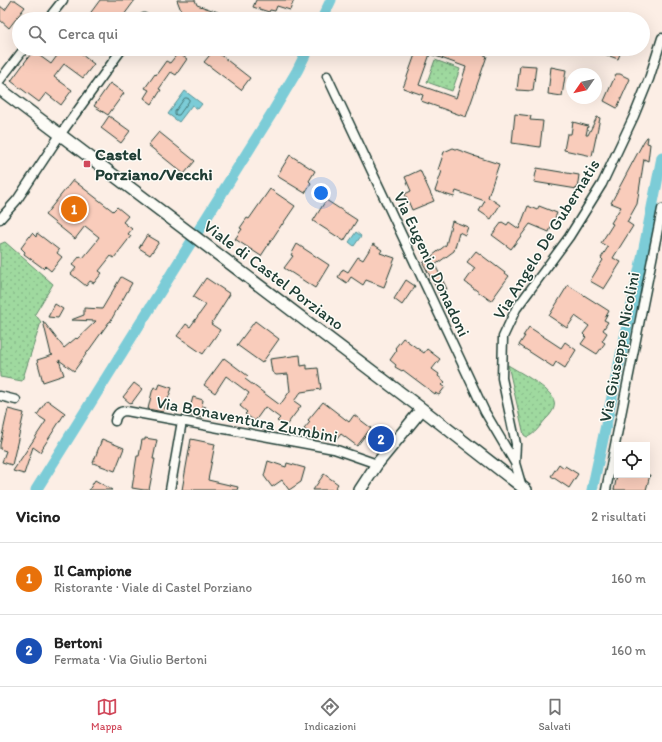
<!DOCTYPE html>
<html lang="it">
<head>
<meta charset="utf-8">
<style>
  body { margin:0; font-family:Itim,sans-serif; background:#f6f6f6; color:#222 }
  .controls { position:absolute; right:12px; bottom:12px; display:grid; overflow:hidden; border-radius:0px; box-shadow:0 4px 16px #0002 }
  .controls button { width:36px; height:36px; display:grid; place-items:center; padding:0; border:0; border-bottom:1px solid #e0e0e0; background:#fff; color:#222; font:20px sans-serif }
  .compass { position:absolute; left:566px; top:68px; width:36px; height:36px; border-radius:50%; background:#fff; box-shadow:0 4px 16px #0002; rotate:236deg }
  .you { position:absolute; left:321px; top:193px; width:14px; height:14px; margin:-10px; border:3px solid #fff; border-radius:50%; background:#1a73e8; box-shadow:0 0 0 6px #1a73e833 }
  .badge { display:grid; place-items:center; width:26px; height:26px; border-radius:50%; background:#d1495b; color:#fff; font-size:13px; font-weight:700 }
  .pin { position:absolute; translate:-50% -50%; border:2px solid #fff; box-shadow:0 1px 4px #0006 }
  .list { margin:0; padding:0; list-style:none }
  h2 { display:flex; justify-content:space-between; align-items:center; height:52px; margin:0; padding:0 16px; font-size:17px }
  h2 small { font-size:13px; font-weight:400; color:#767676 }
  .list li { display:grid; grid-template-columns:26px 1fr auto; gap:12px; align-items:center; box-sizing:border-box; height:72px; padding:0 16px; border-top:1px solid #e0e0e0 }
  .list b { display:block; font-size:15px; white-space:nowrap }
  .list p { margin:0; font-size:13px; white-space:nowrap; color:#767676 }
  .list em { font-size:13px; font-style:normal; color:#767676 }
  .icon { flex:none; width:22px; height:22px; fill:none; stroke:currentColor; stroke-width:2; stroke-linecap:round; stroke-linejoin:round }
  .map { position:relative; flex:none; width:662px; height:490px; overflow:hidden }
  .search { position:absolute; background:#fff; box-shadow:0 4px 16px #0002; left:12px; right:12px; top:12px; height:44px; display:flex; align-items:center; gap:10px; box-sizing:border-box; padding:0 14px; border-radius:22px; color:#767676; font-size:15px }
  .sheet { height:196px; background:#fff }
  nav { display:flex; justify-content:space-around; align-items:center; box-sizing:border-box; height:56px; border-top:1px solid #e0e0e0; background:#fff; font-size:11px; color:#767676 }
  nav a { display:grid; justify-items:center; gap:2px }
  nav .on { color:#d1495b }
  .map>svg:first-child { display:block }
  .grass { fill:url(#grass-dots); stroke:#5f8b6a }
  .water { fill:#7cccd7; stroke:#579396 }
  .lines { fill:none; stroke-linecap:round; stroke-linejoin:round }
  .shore { stroke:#447675; stroke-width:1 }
  .canal { stroke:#7cccd7; stroke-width:11 }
  .building { fill:#f9ccbb; stroke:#1f3d34; fill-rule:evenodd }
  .street-casing { stroke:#1f3d34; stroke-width:11 }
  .secondary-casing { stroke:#1f3d34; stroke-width:14 }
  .street { stroke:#fdfcf7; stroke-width:8 }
  .secondary { stroke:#fdfcf7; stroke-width:11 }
  .poi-dot { fill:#d1495b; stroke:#fdfcf7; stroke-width:1.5 }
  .labels { text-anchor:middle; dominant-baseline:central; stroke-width:3; stroke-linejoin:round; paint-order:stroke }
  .poi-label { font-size:17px; font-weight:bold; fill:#1f3d34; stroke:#fdfcf7; text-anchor:start }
  .street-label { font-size:17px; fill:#1f3d34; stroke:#fdfcf7 }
</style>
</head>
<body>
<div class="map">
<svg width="662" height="490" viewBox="0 0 662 490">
  <defs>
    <pattern id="grass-dots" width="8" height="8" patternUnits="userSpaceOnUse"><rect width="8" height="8" fill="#9fd99f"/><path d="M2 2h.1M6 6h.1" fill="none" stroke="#88bb8a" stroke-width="1.8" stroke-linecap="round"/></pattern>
  </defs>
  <rect width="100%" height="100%" fill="#fceee5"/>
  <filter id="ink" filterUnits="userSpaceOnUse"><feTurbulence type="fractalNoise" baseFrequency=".025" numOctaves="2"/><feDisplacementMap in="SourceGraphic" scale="8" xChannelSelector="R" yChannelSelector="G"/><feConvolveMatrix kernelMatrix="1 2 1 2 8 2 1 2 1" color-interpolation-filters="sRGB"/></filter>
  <g filter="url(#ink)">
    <!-- grass -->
    <path class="grass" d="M435,60L460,69L452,91L427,82Z
      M5,242L53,284L35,314L41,322L22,381L0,377V244Z
      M508,365C519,372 552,389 554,401C556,409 550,415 545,420C540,426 534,435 527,437L524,435Z"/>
    <!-- water -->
    <path class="water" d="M185,91L202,104L198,109L192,105L179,122L168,114Z
      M356,232L361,236L354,246L349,242Z"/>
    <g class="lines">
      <!-- shore -->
      <path class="shore" d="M185,98H187L189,99V101L179,115H176L175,114V112Z"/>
      <!-- canal -->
      <path class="canal" d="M322,19L331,0
        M36,490L272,113L297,71L308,49
        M592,490L643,253L662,157"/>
    </g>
    <!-- building -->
    <path class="building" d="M12,0H15L25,7L9,28L0,20V6L5,10Z
      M100,0H135L121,19H86Z
      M177,0H195L197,5L218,12L216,19H176L182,13Z
      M256,0H294L290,10L277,6L275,11L270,10L269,12L253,7Z
      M62,49H74L94,64L83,78L64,64L54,77L72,90L61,105L46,93L39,102L11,81L33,51L51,64Z
      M417,49H468L487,56L466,117L421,101L423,95L403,88ZM430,54L466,67L456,98L419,85Z
      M593,49H622L618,59L593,50Z
      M214,50L250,78L241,90L204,62Z
      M178,53L187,59L176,75L171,72L159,89L161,90L152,104L144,98L149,90L145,88L155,74L156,75L166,61L170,63Z
      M520,65L536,66L533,91L517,90Z
      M551,67L566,70L562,96L548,94Z
      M616,74H620L630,79L617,108L604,101Z
      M110,83L124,93L108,115L94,106Z
      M515,114L531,116L530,120L543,121L540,147L512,143Z
      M109,116L130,131L121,143L101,128Z
      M597,117L600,118L592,156L564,150L567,134H571L573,122L588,126L586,135H588Z
      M159,132L195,161L184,174L148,145Z
      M647,137H648L647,143L650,144L648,161L644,159L637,204L627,222L633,226L613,258L621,262L604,289L590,281L603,260L601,258L608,247L601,243L613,224L611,223L621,207L611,203L644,141Z
      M453,148L475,156H474L499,164L488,197L500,205L491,219L479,211L485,201L456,191L454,197L435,191L442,171L438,170L444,152Z
      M290,155L315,171L309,181L311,183L305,193L277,176Z
      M537,168L579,175L577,189L534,182Z
      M420,170L434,201L412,210L405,194L411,191L405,177Z
      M73,180L113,211L117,207L128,216L123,222L132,229L128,234L131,236L114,258L111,256L99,271L102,273L94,283L90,281L86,286L71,274L76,268L72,265L80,256L83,258L97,241H96L99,237L85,226L75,239L45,215Z
      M270,189L295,206L282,225V224L261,256L235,239L242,229L240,228L247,218L249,219Z
      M326,200L357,220L344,241L313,221Z
      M528,206L537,210L539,206L557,213L549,232L530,224L511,249L492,235L502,222L507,225L509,222L519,229Z
      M452,221L468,227L465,235L459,232L454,251L435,265L447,289L439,293L423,263L446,245Z
      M32,233L36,237L37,233L59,250L57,253L62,257L51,271L45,266L43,268L24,254L25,252L21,248Z
      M147,235L159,242L150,255L139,248Z
      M297,244L329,265L315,288L284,268L293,256L291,255Z
      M373,244L382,250L380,253L395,258L384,287L366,280L363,285L351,277L347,283L338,277L343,269L348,272L358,257L363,260Z
      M476,251L509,276L491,301L465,282L475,268L467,262Z
      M121,277L132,283L110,322H109L74,371L59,360L64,375L43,382L37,360L53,355L51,354L43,321L64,348L76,338L77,339L96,321L71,320L84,315V308L102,309Z
      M206,278L230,294L211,324L220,330L203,354L177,336L186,324L190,327L206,305L193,297Z
      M406,280L415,286L402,305L394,299Z
      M568,285L609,311L604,320L608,322L603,330L607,333L602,341L605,343L597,354L581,344L586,337L583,334L589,326L575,316L567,328L549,316Z
      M55,304L63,309L58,318L48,317Z
      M255,321L279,339L262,363L237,345Z
      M529,327L561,348L565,342L576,350L565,368L556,362L553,367L519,345L525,336H523Z
      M403,338L424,353L427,349L440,359L432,369L439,374L438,376L445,382L442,385L445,387L439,395L435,393V394L403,370L402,371L395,367L396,365L390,360L397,350L395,348Z
      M300,355L301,366L307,365V369L318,368L321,389L301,392L294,401L301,406L285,427L277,421L280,418L265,407L255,421L245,414L247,412L240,406L249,393L226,376L215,393L204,385L224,358L248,376L245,379L280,405L290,391L288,374L276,375L272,372L270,359Z
      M134,383L142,389L131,404L123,397Z
      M160,384L172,388L163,412L148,409L152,392L154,387L158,389Z
      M193,397L203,400L202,406L206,407L203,418L188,415Z
      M47,400L65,413L40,452L33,447L24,474L13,471L46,421L37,415Z
      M323,402L349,422L354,415L371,428L357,446L341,434L337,439L329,433L325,438L317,431L313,436L304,429L310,422L308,420Z
      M8,409L24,413L12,465L2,462L6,451L0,449V445Z
      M145,438L157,440L153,459H155L149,490H144L132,488L137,456H139L142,440H145Z
      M102,439L124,448L115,471L93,463Z
      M191,439L215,444L208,480L238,487L237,490H182Z
      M268,461L286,467L287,463L305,468L301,482L289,490L282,480L272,487L264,476Z
      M559,464L564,468L565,466L578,474L569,488L551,476Z
      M324,474L338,484L334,490H313Z
      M617,475H650L646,490H614Z
      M95,480L112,490H89Z"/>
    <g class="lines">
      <defs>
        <path id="street" d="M48,19L63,0
          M143,19L144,18
          M327,76L485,412L515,463
          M0,80L24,49
          M0,219L17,200L60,135L122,49
          M0,396L16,400
          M115,421C116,415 119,411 126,411L334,449L377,464
          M522,487L515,463L516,444L502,378L503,337L516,309L569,237L602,184L634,116L649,79L662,38
          M170,490L182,421
          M606,490L662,209"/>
        <path id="secondary" d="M0,89L422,409L526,490
          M360,490L377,464L422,409"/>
      </defs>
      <!-- street casing -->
      <use href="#street" class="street-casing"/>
      <!-- secondary casing -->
      <use href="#secondary" class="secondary-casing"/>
      <!-- street -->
      <use href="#street" class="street"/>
      <!-- secondary -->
      <use href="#secondary" class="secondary"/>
    </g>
  </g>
  <!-- markers -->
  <rect class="poi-dot" x="83" y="160" width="8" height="8" rx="2"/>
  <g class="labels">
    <!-- poi labels -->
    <g class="poi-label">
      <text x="95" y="154">Castel<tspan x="95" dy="20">Porziano/Vecchi</tspan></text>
    </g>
    <!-- street labels -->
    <g class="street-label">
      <text transform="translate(546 239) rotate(-58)">Via Angelo De Gubernatis</text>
      <text transform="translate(432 264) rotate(65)">Via Eugenio Donadoni</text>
      <text transform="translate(274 275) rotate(37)">Viale di Castel Porziano</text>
      <text transform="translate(619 347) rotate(-79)">Via Giuseppe Nicolini</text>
      <text transform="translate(247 419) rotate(11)">Via Bonaventura Zumbini</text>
    </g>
  </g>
</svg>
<div class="controls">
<button><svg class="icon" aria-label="locate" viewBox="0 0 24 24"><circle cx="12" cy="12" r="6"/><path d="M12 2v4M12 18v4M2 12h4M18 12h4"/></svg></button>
</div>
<svg class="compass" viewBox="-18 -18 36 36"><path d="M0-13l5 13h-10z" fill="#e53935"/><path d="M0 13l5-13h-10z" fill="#767676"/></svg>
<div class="you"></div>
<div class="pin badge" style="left:74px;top:209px;background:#e8710a">1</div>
<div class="pin badge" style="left:381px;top:439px;background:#1a4fb4">2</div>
<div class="search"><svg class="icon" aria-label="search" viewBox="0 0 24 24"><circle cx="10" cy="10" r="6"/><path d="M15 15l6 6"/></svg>Cerca qui</div>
</div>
<section class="sheet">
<h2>Vicino<small>2 risultati</small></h2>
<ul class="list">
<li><span class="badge" style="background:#e8710a">1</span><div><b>Il Campione</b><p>Ristorante · Viale di Castel Porziano</p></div><em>160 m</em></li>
<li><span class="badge" style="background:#1a4fb4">2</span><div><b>Bertoni</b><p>Fermata · Via Giulio Bertoni</p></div><em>160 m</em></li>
</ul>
</section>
<nav>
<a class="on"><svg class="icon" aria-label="map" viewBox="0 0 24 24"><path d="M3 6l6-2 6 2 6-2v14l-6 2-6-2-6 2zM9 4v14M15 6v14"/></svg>Mappa</a>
<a><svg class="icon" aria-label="directions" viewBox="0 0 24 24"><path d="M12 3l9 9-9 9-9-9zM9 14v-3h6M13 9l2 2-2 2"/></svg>Indicazioni</a>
<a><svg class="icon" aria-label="saved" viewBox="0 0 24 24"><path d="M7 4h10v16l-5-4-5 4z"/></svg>Salvati</a>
</nav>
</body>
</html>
